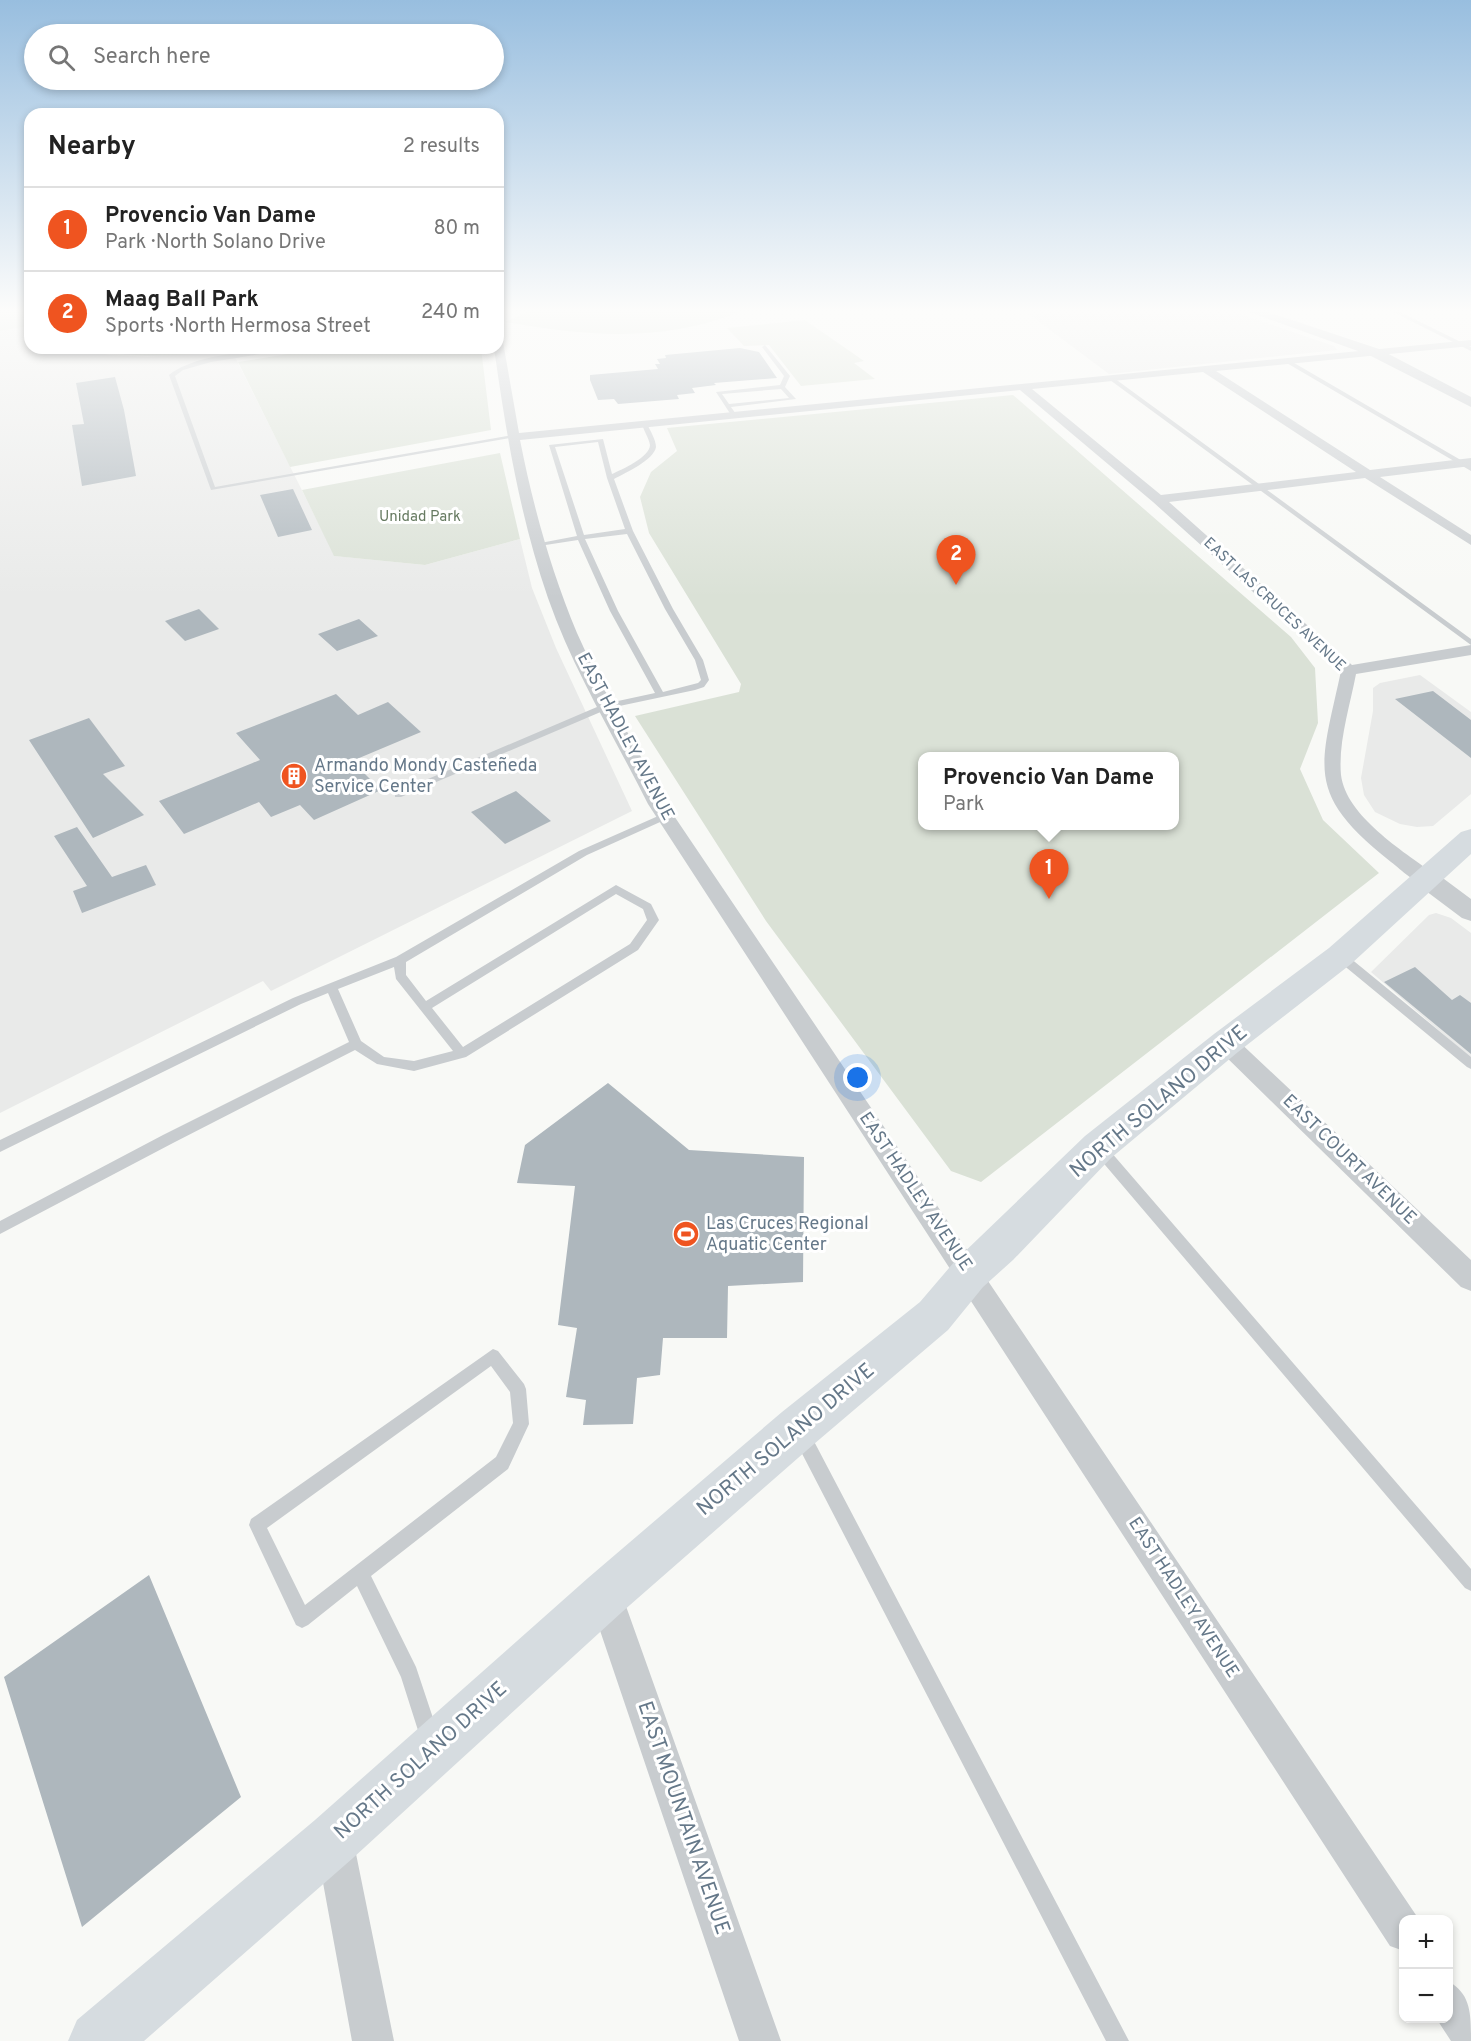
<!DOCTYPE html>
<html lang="en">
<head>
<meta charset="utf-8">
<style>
  body { margin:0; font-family:Overpass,sans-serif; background:#f6f6f6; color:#222 }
  .controls { position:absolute; right:18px; bottom:18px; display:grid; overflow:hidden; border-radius:12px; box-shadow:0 3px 9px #0003 }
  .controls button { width:54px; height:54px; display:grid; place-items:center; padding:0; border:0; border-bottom:2px solid #e0e0e0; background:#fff; color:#222; font:30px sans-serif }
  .you { position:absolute; left:858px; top:1078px; width:21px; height:21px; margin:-15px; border:4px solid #fff; border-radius:50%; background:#1a73e8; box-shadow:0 0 0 9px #1a73e833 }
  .badge { display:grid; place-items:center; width:39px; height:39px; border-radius:50%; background:#ef5420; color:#fff; font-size:20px; font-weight:700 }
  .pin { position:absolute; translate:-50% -50px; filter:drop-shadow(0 2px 3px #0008) }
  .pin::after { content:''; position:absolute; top:32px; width:21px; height:18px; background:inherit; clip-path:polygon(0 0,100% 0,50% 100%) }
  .popup { position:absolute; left:918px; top:752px; width:261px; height:78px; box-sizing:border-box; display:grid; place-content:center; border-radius:12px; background:#fff; filter:drop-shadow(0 2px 4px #0005); font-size:20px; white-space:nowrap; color:#767676 }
  .popup b { font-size:22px; color:#222 }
  .popup::after { content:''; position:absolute; left:50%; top:100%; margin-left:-12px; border:12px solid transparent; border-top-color:#fff }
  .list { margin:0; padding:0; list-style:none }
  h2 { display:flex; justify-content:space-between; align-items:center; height:78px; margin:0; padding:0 24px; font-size:26px }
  h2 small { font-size:20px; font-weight:400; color:#767676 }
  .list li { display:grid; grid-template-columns:39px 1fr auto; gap:18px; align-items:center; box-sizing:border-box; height:84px; padding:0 24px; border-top:2px solid #e0e0e0 }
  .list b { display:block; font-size:22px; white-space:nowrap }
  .list p { margin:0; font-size:20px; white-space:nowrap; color:#767676 }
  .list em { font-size:20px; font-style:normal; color:#767676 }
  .icon { flex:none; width:33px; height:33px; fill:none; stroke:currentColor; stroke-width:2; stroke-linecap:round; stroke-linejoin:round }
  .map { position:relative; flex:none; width:1471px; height:2041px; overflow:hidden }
  .search { position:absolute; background:#fff; box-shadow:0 3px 9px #0003; left:24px; top:24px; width:480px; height:66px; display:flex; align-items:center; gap:15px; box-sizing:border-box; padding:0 21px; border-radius:33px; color:#767676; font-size:22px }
  .panel { position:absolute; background:#fff; box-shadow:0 3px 9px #0003; left:24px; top:108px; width:480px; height:246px; border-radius:18px }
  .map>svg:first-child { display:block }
  .built { fill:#e9eae9 }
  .green { fill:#dae1d6; fill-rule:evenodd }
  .building { fill:#aeb7bd }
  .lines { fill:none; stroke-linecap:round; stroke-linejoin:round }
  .service { fill:#c8cccf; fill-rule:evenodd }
  .minor { fill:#c8cccf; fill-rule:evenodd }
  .tertiary { fill:#c8cccf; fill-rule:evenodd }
  .secondary { fill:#d6dce0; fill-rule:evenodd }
  .labels { text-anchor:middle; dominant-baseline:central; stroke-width:6; stroke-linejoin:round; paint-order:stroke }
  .far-park-label { font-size:15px; fill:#667a61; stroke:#fff }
  .far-street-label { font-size:15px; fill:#657889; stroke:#fff }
  .street-label { font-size:18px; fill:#657889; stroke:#fff }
  .poi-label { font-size:18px; fill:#657889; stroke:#fff; text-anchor:start }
  .near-street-label { font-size:21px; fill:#657889; stroke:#fff }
</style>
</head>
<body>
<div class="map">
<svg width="1471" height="2041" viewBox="0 0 1471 2041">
  <rect width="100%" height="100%" fill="#f8f9f6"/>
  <!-- built -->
  <path class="built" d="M1026,312H1235L1334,346L1337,350L1109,374Z
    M30,326V348H77L109,355L147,357L232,351L335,556L425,565L520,539L532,588L556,648L632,811L271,991L263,981L0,1113V331Z
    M1420,675L1471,712V794L1433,826L1417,827L1400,824L1375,812L1364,795L1361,778L1373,711V688L1380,683Z
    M1436,913L1451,918L1471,933V1058L1371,972L1429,915Z"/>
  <!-- green -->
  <path class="green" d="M0,312H30V326L0,331Z
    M527,312H740C660,343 587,336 505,322Z
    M805,320L864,361L854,363L875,379L801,386L769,345L744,346L727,328Z
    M79,348H269L234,354L232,351C180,356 130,359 79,348Z
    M326,348H481L491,430L290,467L238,362Z
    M1013,395L1291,637L1315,668L1318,723L1300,769L1323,820L1379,873L981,1182L951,1171L766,921L635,716L739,692L741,684L649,533L640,497L651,472L677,451L667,428ZM923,756H1175V826H923Z
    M500,453L520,539L425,565L334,556L302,490Z"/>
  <!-- building -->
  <path class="building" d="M740,348L759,352L777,378L714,383L716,385L692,388L695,393L677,395L679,399L618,404L614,399L598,400L590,380V375L658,369L655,364H660L657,359L666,358L665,355Z
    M115,377L124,410L136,476L82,486L72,425L84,424L76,383Z
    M293,489L312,530L278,537L260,495Z
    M199,609L219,629L185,641L165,621Z
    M359,619L378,636L337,651L318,634Z
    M1433,691L1471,720V758L1395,699Z
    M336,694L358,715L388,702L421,732L352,761L381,790L314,820L300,805L271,817L259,802L184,834L159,801L260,760L236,733Z
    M89,718L125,766L103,774L144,815L93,838L29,740Z
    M516,791L551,821L505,844L471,812Z
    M77,827L112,877L146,865L156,885L82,913L73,891L87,886L54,836Z
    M1415,967L1452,1000L1460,995L1471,1003V1054L1384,982Z
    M608,1083L689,1150L804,1157L803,1282L728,1286L727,1338H663L660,1375L637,1378L633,1424L583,1425L586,1400L566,1397L577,1328L558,1325L575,1186L517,1183L525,1145Z
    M149,1575L241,1797L82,1927L4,1677Z"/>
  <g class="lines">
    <!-- service -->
    <path class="service" d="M1393,312H1400L1471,347V351Z
      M765,345L790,376L785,387L796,399L731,407L738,417L733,418L716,392L780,385L784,376L762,347ZM781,389L789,398L729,404L722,394Z
      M282,348H297L211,362L183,370L175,376L215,487L513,435L516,437L211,490L169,375C195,354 249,352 282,348Z
      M1285,360H1289L1471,466V471L1285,362Z
      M1110,378H1114L1471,639V645L1110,380Z
      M642,423L647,424C650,430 656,440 656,447C654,460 625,473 614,479L633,531L673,609L703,660L709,680L704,687L695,690L610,708L401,797H395V793L604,704L655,693L610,611L578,540L539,546L535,544L577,536L549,445L603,439L612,474C621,470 650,457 650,445C649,438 643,430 642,423ZM598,442L607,478L625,529L584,535L555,447ZM627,534L665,609L695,660L701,680L698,683L663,692L618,611L585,539Z
      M665,813L670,816L669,818L587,855L406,962V975L426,1001L616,885L651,904L659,920L638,950L466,1057L414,1071L377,1064L355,1050L173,1143L0,1234V1221L163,1135L349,1042L328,993L301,1004L0,1152V1140L293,998L396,957L579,851ZM616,894L643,909L647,920L630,944L463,1047L432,1008ZM394,967L396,979L453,1051L414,1061L384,1057L361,1041L338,989Z
      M1340,952L1344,953L1471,1057V1069L1467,1067L1336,959L1334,956Z
      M1099,1142L1104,1144L1471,1569V1591L1465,1588L1094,1152L1092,1148L1094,1144Z
      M493,1349L498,1351L524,1384L526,1389L529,1424L508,1469L371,1576L416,1667L440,1739L437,1746L430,1749L423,1746L401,1677L357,1586L308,1625L302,1628L296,1625L249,1525L251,1519ZM491,1366L510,1392L513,1423L496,1457L305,1605L267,1528Z
      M801,1426L807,1428L1129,2041H1106L795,1440L793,1434L795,1428Z"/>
    <!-- minor -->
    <path class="minor" d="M498,339L503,342L519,433L1471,340V346L1216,371L1370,470L1471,458V466L1380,477L1471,535V545L1365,478L1169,502L1352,665L1471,645V655L1356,674C1350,706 1338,742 1341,775C1346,816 1403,851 1434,874L1437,879L1434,884C1418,888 1403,871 1391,862C1304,793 1320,769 1341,671L1153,502L1020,390L520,440C533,506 551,571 577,633C603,692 637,747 666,804L1418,1918L1404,1920V1951L1390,1946L648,804C614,736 573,670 548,598C520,517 506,433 494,348H498ZM1203,372L1356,472L1161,495L1032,389Z
      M1226,1034L1234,1037L1471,1260V1291L1461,1287L1218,1049L1215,1043L1218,1037Z
      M605,1578L617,1583L622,1595L781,2041H739L588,1595L593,1583Z
      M334,1820L347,1826L353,1839L394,2041H352L315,1839L321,1826Z
      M1448,1981C1471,1994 1471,2013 1471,2041H1451L1436,2018H1448Z"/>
    <!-- tertiary -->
    <path class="tertiary" d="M1249,312H1268L1379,349L1471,397V407L1369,355Z
      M1427,870L1436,873L1471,899V921L1462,918L1418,885L1414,879L1418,873Z"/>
    <!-- secondary -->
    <path class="secondary" d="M1471,829V854L1351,964L1238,1052L1111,1158L1013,1260L983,1287L948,1330L814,1444L622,1612L353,1858L144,2041H68L77,2020L315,1820L588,1578L782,1412L920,1302L955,1261L1085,1136L1214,1034L1329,948L1461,832Z"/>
  </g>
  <!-- sky -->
  <linearGradient id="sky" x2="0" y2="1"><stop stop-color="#98bedf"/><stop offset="0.52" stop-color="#fcfcfb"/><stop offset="1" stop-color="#fcfcfb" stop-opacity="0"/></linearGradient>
  <rect width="1471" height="598" fill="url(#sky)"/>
  <!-- icons -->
  <defs>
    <symbol id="building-disc" viewBox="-11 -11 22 22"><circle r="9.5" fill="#ef5420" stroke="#fff"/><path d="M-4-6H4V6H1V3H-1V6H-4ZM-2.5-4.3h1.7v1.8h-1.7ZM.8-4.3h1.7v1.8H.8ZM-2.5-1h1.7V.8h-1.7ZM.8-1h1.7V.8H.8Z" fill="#fff"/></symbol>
    <symbol id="stadium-disc" viewBox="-11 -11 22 22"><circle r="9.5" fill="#ef5420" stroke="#fff"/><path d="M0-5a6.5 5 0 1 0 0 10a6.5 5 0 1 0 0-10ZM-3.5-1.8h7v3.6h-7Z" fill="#fff"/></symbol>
  </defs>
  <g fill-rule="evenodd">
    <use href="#building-disc" x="279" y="761" width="30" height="30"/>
    <use href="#stadium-disc" x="671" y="1219" width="30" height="30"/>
  </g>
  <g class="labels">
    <!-- far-park labels -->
    <g class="far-park-label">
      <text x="420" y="517">Unidad Park</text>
    </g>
    <!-- far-street labels -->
    <g class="far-street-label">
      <text transform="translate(1274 605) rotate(43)">EAST LAS CRUCES AVENUE</text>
    </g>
    <!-- street labels -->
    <g class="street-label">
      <text transform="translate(625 737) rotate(62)">EAST HADLEY AVENUE</text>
      <text transform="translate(1349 1160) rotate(44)">EAST COURT AVENUE</text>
      <text transform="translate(915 1192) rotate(56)">EAST HADLEY AVENUE</text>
      <text transform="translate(1183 1598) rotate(57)">EAST HADLEY AVENUE</text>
    </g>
    <!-- poi labels -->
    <g class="poi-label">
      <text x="314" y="766">Armando Mondy Casteñeda<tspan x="314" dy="21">Service Center</tspan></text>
      <text x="706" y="1224">Las Cruces Regional<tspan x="706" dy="21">Aquatic Center</tspan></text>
    </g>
    <!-- near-street labels -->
    <g class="near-street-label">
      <text transform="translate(1159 1102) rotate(-40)">NORTH SOLANO DRIVE</text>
      <text transform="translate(786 1440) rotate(-40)">NORTH SOLANO DRIVE</text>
      <text transform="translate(421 1761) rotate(-42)">NORTH SOLANO DRIVE</text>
      <text transform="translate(683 1818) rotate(71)">EAST MOUNTAIN AVENUE</text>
    </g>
  </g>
</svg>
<div class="controls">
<button>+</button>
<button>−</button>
</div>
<div class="you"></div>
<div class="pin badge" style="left:1049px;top:899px">1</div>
<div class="popup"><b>Provencio Van Dame</b>Park</div>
<div class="pin badge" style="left:956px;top:585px">2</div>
<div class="search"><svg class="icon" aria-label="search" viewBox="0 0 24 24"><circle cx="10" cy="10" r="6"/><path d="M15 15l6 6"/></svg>Search here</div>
<section class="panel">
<h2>Nearby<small>2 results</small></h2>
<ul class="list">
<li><span class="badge">1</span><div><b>Provencio Van Dame</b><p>Park · North Solano Drive</p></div><em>80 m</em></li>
<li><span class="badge">2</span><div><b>Maag Ball Park</b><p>Sports · North Hermosa Street</p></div><em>240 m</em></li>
</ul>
</section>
</div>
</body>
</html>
